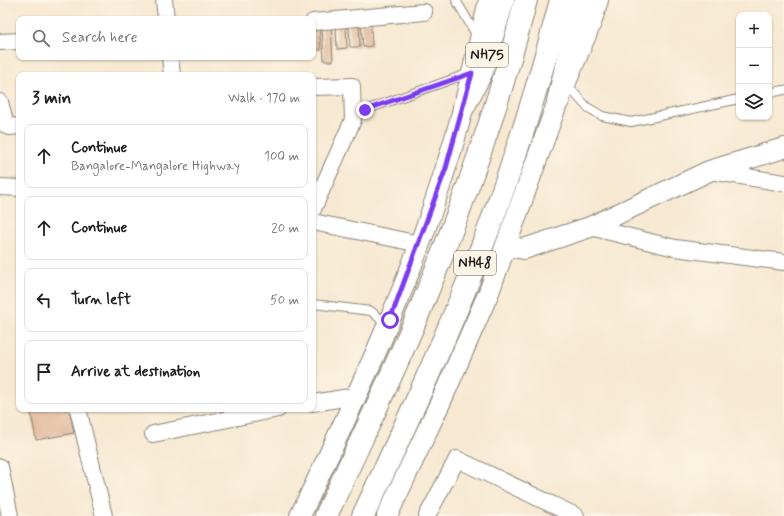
<!DOCTYPE html>
<html lang="en">
<head>
<meta charset="utf-8">
<style>
  body { margin:0; font-family:Mynerve,sans-serif; background:#f6f6f6; color:#202124 }
  .controls { position:absolute; right:12px; top:12px; display:grid; overflow:hidden; border-radius:8px; box-shadow:0 1px 3px #0004 }
  .controls button { width:36px; height:36px; display:grid; place-items:center; padding:0; border:0; border-bottom:1px solid #e0e0e0; background:#fff; color:#202124; font:20px sans-serif }
  .stop { position:absolute; width:12px; height:12px; margin:-9px; border:3px solid #7c3aed; border-radius:50%; background:#fff }
  .stop.end { background:#7c3aed; border-color:#fff; box-shadow:0 1px 4px #0008 }
  .list { margin:0; padding:0; list-style:none }
  h2 { display:flex; justify-content:space-between; align-items:center; height:52px; margin:0; padding:0 16px; font-size:17px }
  h2 small { font-size:13px; font-weight:400; color:#757577 }
  .list li { display:grid; grid-template-columns:26px 1fr auto; gap:12px; align-items:center; box-sizing:border-box; height:64px; margin:0 8px 8px; padding:0 8px; border:1px solid #e0e0e0; border-radius:8px }
  .list b { display:block; font-size:15px; white-space:nowrap }
  .list p { margin:0; font-size:13px; white-space:nowrap; color:#757577 }
  .list em { font-size:13px; font-style:normal; color:#757577 }
  .icon { flex:none; width:22px; height:22px; fill:none; stroke:currentColor; stroke-width:2; stroke-linecap:round; stroke-linejoin:round }
  .map { position:relative; flex:none; width:784px; height:516px; overflow:hidden }
  .search { position:absolute; background:#fff; box-shadow:0 1px 3px #0004; left:16px; top:16px; width:300px; height:44px; display:flex; align-items:center; gap:10px; box-sizing:border-box; padding:0 14px; border-radius:8px; color:#757577; font-size:15px }
  .panel { position:absolute; background:#fff; box-shadow:0 1px 3px #0004; left:16px; top:72px; width:300px; height:340px; border-radius:8px }
  .map>svg:first-child { display:block }
  .building { fill:#deb699 }
  .lines { fill:none; stroke-linecap:round; stroke-linejoin:round }
  .service-casing { stroke:#8a8276; stroke-width:10 }
  .minor-casing { stroke:#8a8276; stroke-width:18 }
  .tertiary-casing { stroke:#8a8276; stroke-width:22 }
  .motorway-casing { stroke:#8a8276; stroke-width:24 }
  .service { stroke:#fff; stroke-width:8 }
  .minor { stroke:#fff; stroke-width:16 }
  .tertiary { stroke:#fff; stroke-width:20 }
  .motorway { stroke:#fff; stroke-width:22 }
  .route { stroke:#7c3aed; stroke-width:5 }
  .labels { text-anchor:middle; dominant-baseline:central; stroke-width:3; stroke-linejoin:round; paint-order:stroke }
  .shield { fill:#fcf5e5; stroke:#5f5d58; stroke-width:1 }
  .shield-label { font-size:14px; font-weight:bold; fill:#1c1c1c }
</style>
</head>
<body>
<div class="map">
<svg width="784" height="516" viewBox="0 0 784 516">
  <rect width="100%" height="100%" fill="#fcf5e5"/>
  <filter id="ink" filterUnits="userSpaceOnUse"><feTurbulence type="fractalNoise" baseFrequency=".025" numOctaves="2"/><feDisplacementMap in="SourceGraphic" scale="8" xChannelSelector="R" yChannelSelector="G"/><feConvolveMatrix kernelMatrix="1 2 1 2 8 2 1 2 1" color-interpolation-filters="sRGB"/></filter>
  <filter id="wash" filterUnits="userSpaceOnUse"><feTurbulence type="fractalNoise" baseFrequency=".012" numOctaves="4" result="noise"/><feDisplacementMap in="SourceGraphic" scale="16" xChannelSelector="R" yChannelSelector="G"/><feGaussianBlur stdDeviation="0.9" result="paint"/><feColorMatrix in="noise" values="0 0 0 0 0 0 0 0 0 0 0 0 0 0 0 0 0 1.4 0 .05"/><feComposite in="paint" operator="in"/></filter>
  <g filter="url(#wash)">
    <rect width="100%" height="100%" fill="#f7e8d1"/>
    <g id="blocks">
      <!-- building -->
      <path class="building" d="M359,23L360,47H350L349,24Z
        M361,23H371L372,46L363,47Z
        M336,25H346L347,48L337,49Z
        M319,26L321,50H313V27Z
        M331,26L333,61H324L322,27Z
        M45,409H69L74,433L36,440L31,412Z"/>
    </g>
  </g>
  <g filter="url(#ink)">
    <use href="#blocks" fill-opacity="0" stroke="#8a8276" stroke-width="1"/>
    <g class="lines">
      <defs>
        <path id="service" d="M456,0L478,38
          M566,84L587,107L602,116L631,122L739,99
          M769,93L784,90
          M353,110H365L470,73
          M313,304L371,311L387,325"/>
        <path id="minor" d="M164,0L166,19
          M313,22L424,12
          M0,42L19,41
          M170,57L172,75
          M313,87L352,86L353,120L313,209
          M0,102L6,125L9,127L19,126
          M710,171L784,183
          M0,187L19,188
          M313,222L420,244
          M590,227L675,248L784,262
          M313,403L356,396
          M78,409L104,516
          M153,434L278,409
          M0,467L10,516
          M427,516L457,459L576,516"/>
        <path id="tertiary" d="M506,246L524,249L590,227L709,171L784,148
          M300,516C354,402 409,288 446,167C464,112 476,56 489,0
          M387,516L442,399L489,292L558,101L591,23L598,0"/>
        <path id="motorway" d="M558,101L582,0
          M464,106L482,71L503,0
          M326,516C357,448 390,381 419,312C461,211 499,106 526,0
          M363,516C399,439 435,363 467,284C505,192 536,96 561,0"/>
      </defs>
      <!-- service casing -->
      <use href="#service" class="service-casing"/>
      <!-- minor casing -->
      <use href="#minor" class="minor-casing"/>
      <!-- tertiary casing -->
      <use href="#tertiary" class="tertiary-casing"/>
      <!-- motorway casing -->
      <use href="#motorway" class="motorway-casing"/>
      <!-- service -->
      <use href="#service" class="service"/>
      <!-- minor -->
      <use href="#minor" class="minor"/>
      <!-- tertiary -->
      <use href="#tertiary" class="tertiary"/>
      <!-- motorway -->
      <use href="#motorway" class="motorway"/>
    </g>
  </g>
  <g class="lines" filter="url(#ink)">
    <!-- route -->
    <path class="route" d="M365,110L472,73L446,168L390,320"/>
  </g>
  <g class="labels">
    <!-- shield labels -->
    <g class="shield">
      <rect x="466" y="43" width="42" height="24" rx="3"/>
      <rect x="454" y="251" width="42" height="24" rx="3"/>
    </g>
    <g class="shield-label">
      <text x="487" y="55">NH75</text>
      <text x="475" y="263">NH48</text>
    </g>
  </g>
</svg>
<div class="controls">
<button>+</button>
<button>−</button>
<button><svg class="icon" aria-label="layers" viewBox="0 0 24 24"><path d="M12 4l9 5-9 5-9-5zM3 14l9 5 9-5"/></svg></button>
</div>
<div class="stop" style="left:390px;top:320px"></div>
<div class="stop end" style="left:365px;top:110px"></div>
<div class="search"><svg class="icon" aria-label="search" viewBox="0 0 24 24"><circle cx="10" cy="10" r="6"/><path d="M15 15l6 6"/></svg>Search here</div>
<section class="panel">
<h2>3 min<small>Walk · 170 m</small></h2>
<ul class="list">
<li><svg class="icon" aria-label="ahead" viewBox="0 0 24 24"><path d="M12 20V5M6 11l6-6 6 6"/></svg><div><b>Continue</b><p>Bangalore-Mangalore Highway</p></div><em>100 m</em></li>
<li><svg class="icon" aria-label="ahead" viewBox="0 0 24 24"><path d="M12 20V5M6 11l6-6 6 6"/></svg><div><b>Continue</b></div><em>20 m</em></li>
<li><svg class="icon" aria-label="left" viewBox="0 0 24 24"><path d="M17 20v-9H6M10 6l-5 5 5 5"/></svg><div><b>Turn left</b></div><em>50 m</em></li>
<li><svg class="icon" aria-label="arrive" viewBox="0 0 24 24"><path d="M6 21V4h12l-3 4 3 4H6"/></svg><div><b>Arrive at destination</b></div></li>
</ul>
</section>
</div>
</body>
</html>
